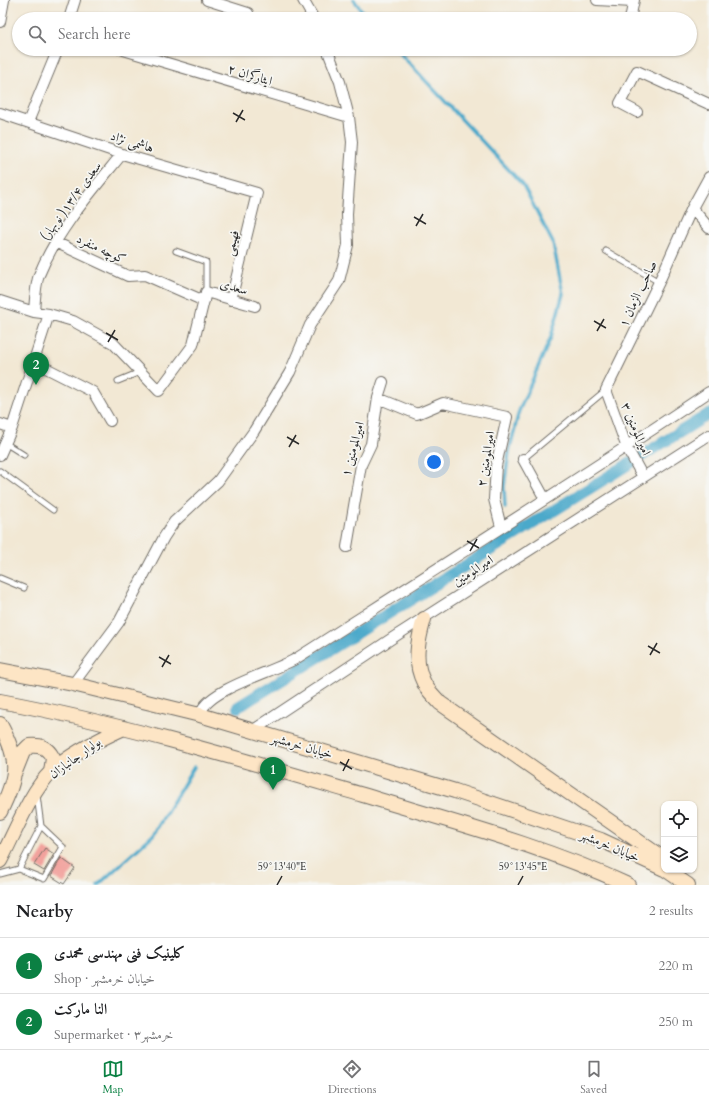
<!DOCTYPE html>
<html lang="en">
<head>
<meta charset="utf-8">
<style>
  body { margin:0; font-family:Cardo,Amiri,serif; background:#f2f2f2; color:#202124 }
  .controls { position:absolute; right:12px; bottom:12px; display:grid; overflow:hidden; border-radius:8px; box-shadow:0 1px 3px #0004 }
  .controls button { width:36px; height:36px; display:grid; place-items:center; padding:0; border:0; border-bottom:1px solid #e0e0e0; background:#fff; color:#202124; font:20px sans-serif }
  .you { position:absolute; left:434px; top:462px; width:14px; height:14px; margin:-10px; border:3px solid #fff; border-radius:50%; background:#1a73e8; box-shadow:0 0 0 6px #1a73e833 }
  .badge { display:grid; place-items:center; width:26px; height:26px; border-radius:50%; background:#0b8043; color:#fff; font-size:13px; font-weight:700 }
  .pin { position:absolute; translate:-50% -33px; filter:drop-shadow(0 1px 2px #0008) }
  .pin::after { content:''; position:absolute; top:21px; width:14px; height:12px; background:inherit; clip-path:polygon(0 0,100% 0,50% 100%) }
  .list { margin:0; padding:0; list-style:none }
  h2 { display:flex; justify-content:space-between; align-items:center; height:52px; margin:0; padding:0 16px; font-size:17px }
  h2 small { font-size:13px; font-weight:400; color:#757577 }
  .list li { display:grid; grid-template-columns:26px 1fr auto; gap:12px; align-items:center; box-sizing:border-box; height:56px; padding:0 16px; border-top:1px solid #e0e0e0 }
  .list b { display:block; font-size:15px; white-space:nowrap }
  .list p { margin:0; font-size:13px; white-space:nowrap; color:#757577 }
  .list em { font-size:13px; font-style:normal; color:#757577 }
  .icon { flex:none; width:22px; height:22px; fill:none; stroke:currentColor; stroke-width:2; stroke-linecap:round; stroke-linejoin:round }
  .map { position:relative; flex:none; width:709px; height:885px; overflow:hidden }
  .search { position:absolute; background:#fff; box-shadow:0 1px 3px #0004; left:12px; right:12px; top:12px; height:44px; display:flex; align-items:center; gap:10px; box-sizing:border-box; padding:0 14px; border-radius:22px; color:#757577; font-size:15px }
  .sheet { height:164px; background:#fff }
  nav { display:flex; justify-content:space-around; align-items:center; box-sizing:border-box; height:56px; border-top:1px solid #e0e0e0; background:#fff; font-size:11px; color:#757577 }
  nav a { display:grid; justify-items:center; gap:2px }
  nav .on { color:#0b8043 }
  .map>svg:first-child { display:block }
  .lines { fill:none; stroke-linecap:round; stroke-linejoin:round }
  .stream { stroke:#4ca9ca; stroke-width:3.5 }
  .canal { stroke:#4ca9ca; stroke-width:12 }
  .building { fill:#f2a29d }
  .lane-casing { stroke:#716d66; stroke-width:7 }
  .street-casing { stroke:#716d66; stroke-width:12 }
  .secondary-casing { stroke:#716d66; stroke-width:16 }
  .lane { stroke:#fff; stroke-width:5 }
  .street { stroke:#fff; stroke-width:10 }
  .secondary { stroke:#fde5c5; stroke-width:14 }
  .ticks { fill:none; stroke:#2b2b2b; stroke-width:1.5 }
  .labels { text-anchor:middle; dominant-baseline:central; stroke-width:3.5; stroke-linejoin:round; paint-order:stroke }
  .street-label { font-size:13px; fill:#2b2b2b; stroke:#f6f6f2 }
  .ticks-label { font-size:10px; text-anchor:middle; fill:#2b2b2b; stroke:#f6f6f2; stroke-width:3.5; stroke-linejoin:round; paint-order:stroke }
</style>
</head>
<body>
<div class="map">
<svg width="709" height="885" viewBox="0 0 709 885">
  <rect width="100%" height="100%" fill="#f6f6f2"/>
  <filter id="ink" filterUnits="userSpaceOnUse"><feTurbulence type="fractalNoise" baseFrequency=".025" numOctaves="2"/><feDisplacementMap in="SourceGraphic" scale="8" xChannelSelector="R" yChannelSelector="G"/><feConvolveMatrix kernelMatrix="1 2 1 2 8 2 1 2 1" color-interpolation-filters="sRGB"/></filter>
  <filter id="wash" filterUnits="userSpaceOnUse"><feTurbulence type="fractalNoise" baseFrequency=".012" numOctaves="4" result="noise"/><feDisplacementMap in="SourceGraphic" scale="16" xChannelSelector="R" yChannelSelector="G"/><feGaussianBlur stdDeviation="0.9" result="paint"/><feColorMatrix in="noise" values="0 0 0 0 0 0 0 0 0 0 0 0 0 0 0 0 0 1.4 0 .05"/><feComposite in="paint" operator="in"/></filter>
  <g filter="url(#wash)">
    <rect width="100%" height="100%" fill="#f2e8d4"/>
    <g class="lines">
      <!-- stream -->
      <path class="stream" d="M354,0L368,19
        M396,49L523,185L553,243L563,294L551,337L519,411L509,452L504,487L505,507
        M98,885L153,835L194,767"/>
      <!-- canal -->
      <path class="canal" d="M238,707L709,414"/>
    </g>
    <g id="blocks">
      <!-- building -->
      <path class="building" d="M45,848L54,854L44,871L34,865Z
        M61,858L75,868L64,884L51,876Z"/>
    </g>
  </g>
  <g filter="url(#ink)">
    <use href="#blocks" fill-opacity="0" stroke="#716d66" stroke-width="1"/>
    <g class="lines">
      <defs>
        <path id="lane" d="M176,251L206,262V292
          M606,251L659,282
          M118,381L140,372
          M5,443L24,455
          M523,459L606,390
          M0,471L53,510
          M0,578L24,588
          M19,869L41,826
          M0,874L19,869L44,879L63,847L41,826L37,795"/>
        <path id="street" d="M207,0L248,13
          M303,0L314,19
          M597,0L633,2
          M69,19L75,0
          M630,19L634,0
          M0,22L4,0
          M120,49L349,117
          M637,112L620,103L637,71L709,104
          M0,113L122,154L257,193L231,300
          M28,122L58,49
          M692,208L709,228
          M55,242L128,276L145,275L204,301
          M0,301L34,312L49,314L73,321L113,343L159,391L193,345L206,292L255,306
          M34,312C35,301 35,286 39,275C57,230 92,191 122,154
          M33,367L46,368L93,392L110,421
          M378,398L417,414L443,403L507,417L496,466L494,499L501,527
          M0,424L12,428
          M0,455L12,428L49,314
          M523,459L545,499
          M643,477L627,448L606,390L659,282L692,208L709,177
          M347,547L361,465L371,444L378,398L383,382
          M73,684L119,622L164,537L174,522L218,481L254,431L290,372L310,325L339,281L348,245L347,214L352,142L349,117L340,82L327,49
          M200,715C205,689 275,672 297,658C435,570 573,483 709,392
          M252,731L394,637L709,435"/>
        <path id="secondary" d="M424,619C418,640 413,662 424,683C427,690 435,697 440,703L664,859
          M0,670L73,684L200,715L455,791L601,840L664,869
          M0,701C123,724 243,760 363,795C452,822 544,846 628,885
          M0,724C20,761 18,775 0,812
          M15,772L23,752L29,746C41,745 47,747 53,758L51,772
          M0,861C14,835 30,792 51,772C69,755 102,738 124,728
          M666,870L688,885"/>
      </defs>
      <!-- lane casing -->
      <use href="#lane" class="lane-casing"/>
      <!-- street casing -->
      <use href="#street" class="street-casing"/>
      <!-- secondary casing -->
      <use href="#secondary" class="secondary-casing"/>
      <!-- lane -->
      <use href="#lane" class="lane"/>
      <!-- street -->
      <use href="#street" class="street"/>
      <!-- secondary -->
      <use href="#secondary" class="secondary"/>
    </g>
  </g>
  <!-- ticks -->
  <path class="ticks" d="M233,113L245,120M236,122L243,110M414,217L426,224M416,226L423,214M594,321L606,328M597,331L604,319M106,333L118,340M108,342L115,330M287,437L299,444M289,447L296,435M467,541L479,548M470,551L477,539M648,646L660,653M650,655L657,643M159,657L171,664M162,667L169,655M340,762L352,769M343,771L349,759M277,885L282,876M518,885L523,876"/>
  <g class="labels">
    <!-- street labels -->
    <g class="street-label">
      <text transform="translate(250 75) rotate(17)">ایثارگران ۲</text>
      <text transform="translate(132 142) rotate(17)">هاشمی نژاد</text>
      <text transform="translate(71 201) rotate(-54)">سعدی ۱۳/۴( نوبهار)</text>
      <text transform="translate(232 243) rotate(-76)">فهیمی</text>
      <text transform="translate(101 249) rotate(25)">کوچه منفرد</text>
      <text transform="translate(234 287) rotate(16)">سعدی</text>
      <text transform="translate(638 294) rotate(-65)">صاحب الزمان ۱</text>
      <text transform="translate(636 429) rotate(67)">امیرالمومنین ۳</text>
      <text transform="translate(353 449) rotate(-75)">امیرالمومنین ۱</text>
      <text transform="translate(486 459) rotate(-81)">امیرالمومنین ۲</text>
      <text transform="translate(473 571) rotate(-33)">امیرالمومنین</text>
      <text transform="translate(302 746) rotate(16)">خیابان خرمشهر</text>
      <text transform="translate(75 758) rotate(-36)">بولوار جانبازان</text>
      <text transform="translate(610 846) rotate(23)">خیابان خرمشهر</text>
    </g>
  </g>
  <g class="ticks-label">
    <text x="282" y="870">59°13'40"E</text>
    <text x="523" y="870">59°13'45"E</text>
  </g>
</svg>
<div class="controls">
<button><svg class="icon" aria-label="locate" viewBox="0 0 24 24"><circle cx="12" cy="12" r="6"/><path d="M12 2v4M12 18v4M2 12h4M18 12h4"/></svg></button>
<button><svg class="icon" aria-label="layers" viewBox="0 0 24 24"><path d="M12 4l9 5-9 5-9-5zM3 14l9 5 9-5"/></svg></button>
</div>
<div class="you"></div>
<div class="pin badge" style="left:273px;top:790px">1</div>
<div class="pin badge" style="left:36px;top:385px">2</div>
<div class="search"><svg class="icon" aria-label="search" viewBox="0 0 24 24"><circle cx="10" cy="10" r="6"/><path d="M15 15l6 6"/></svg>Search here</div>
</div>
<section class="sheet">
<h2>Nearby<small>2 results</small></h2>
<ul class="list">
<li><span class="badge">1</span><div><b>کلینیک فنی مهندسی محمدی</b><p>Shop · خیابان خرمشهر</p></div><em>220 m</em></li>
<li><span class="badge">2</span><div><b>النا مارکت</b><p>Supermarket · خرمشهر۳</p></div><em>250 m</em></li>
</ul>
</section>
<nav>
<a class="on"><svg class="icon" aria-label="map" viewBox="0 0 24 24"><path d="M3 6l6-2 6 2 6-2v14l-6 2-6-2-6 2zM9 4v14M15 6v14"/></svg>Map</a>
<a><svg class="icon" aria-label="directions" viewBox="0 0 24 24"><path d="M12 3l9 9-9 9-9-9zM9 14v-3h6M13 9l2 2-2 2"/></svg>Directions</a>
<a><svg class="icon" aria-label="saved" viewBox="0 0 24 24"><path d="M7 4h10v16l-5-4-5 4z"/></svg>Saved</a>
</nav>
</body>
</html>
